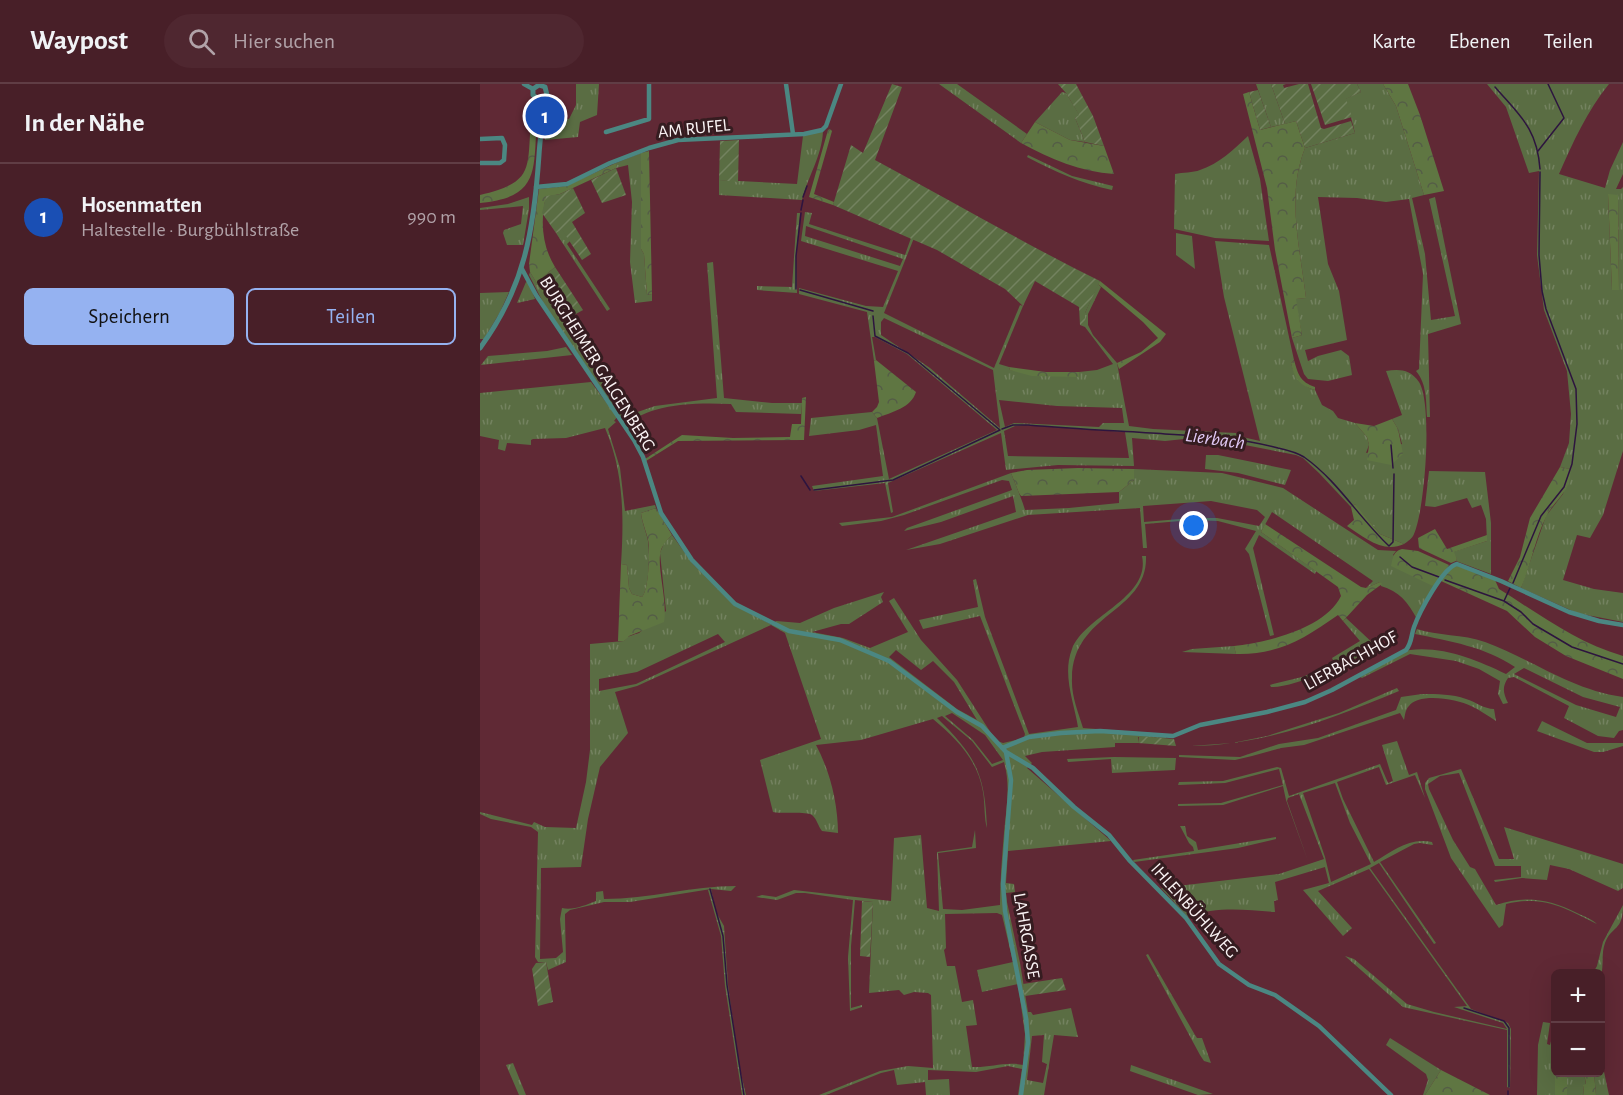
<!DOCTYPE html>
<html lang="de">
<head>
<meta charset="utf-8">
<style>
  body { margin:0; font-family:"Alegreya Sans",sans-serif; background:#4f2730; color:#f1f3f6 }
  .controls { position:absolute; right:18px; bottom:18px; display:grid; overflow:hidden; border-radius:9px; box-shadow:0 6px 24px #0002 }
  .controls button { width:54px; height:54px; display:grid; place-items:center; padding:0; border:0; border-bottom:2px solid #603d45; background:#481f28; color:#f1f3f6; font:30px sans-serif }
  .you { position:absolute; left:714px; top:442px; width:21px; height:21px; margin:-15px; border:4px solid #fff; border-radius:50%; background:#1a73e8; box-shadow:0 0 0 9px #1a73e833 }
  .badge { display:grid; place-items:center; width:39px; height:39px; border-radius:50%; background:#95b2f1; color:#fff; font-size:20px; font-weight:700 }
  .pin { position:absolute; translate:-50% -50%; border:3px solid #fff; box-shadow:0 2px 6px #0006 }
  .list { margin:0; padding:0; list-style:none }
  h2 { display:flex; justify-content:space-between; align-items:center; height:78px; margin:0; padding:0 24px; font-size:26px }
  h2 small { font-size:20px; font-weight:400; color:#b1a2a8 }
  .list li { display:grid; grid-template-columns:39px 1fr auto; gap:18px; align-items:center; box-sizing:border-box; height:108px; padding:0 24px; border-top:2px solid #603d45 }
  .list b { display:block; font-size:22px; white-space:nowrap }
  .list p { margin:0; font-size:20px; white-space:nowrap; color:#b1a2a8 }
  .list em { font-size:20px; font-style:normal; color:#b1a2a8 }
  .actions { display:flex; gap:12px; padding:18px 24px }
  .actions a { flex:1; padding:14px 0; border:2px solid #95b2f1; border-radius:9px; text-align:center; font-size:21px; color:#95b2f1 }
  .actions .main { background:#95b2f1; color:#111 }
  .icon { flex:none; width:33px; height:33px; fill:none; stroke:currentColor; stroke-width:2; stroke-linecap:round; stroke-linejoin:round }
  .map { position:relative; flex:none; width:1143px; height:1011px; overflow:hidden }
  header { display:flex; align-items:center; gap:36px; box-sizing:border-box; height:84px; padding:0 30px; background:#481f28; border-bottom:2px solid #603d45 }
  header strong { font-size:28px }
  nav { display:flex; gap:33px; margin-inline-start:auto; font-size:21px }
  .search { width:420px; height:54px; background:#4f2730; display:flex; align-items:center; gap:15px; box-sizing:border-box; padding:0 21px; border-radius:33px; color:#b1a2a8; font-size:22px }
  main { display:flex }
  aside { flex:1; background:#481f28 }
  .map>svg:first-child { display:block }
  .grass { fill:url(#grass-tufts); fill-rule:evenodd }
  .forest { fill:url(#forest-crowns) }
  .wetland { fill:url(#wetland-marsh) }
  .garden { fill:url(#garden-furrows) }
  .pitch { fill:#5a6d43 }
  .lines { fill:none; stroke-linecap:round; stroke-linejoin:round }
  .stream { stroke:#2d143f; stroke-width:1.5 }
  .minor { stroke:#4b8782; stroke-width:4.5 }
  .tertiary { stroke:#4b8782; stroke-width:5 }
  .labels { text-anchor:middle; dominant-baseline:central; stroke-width:6; stroke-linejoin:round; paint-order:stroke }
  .street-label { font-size:18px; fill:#faf3f4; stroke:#351c20 }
  .water-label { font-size:20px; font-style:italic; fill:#e1c9f6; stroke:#351c20 }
</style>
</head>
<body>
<header>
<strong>Waypost</strong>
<div class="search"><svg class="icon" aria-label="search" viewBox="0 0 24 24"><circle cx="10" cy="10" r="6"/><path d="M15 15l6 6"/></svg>Hier suchen</div>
<nav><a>Karte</a><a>Ebenen</a><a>Teilen</a></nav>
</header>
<main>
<aside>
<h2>In der Nähe<small></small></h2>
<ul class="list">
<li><span class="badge" style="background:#1a4fb4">1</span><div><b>Hosenmatten</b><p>Haltestelle · Burgbühlstraße</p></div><em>990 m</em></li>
</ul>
<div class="actions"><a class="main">Speichern</a><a>Teilen</a></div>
</aside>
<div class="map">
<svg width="1143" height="1011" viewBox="0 0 1143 1011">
  <defs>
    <pattern id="grass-tufts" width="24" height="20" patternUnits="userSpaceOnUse" patternTransform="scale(1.5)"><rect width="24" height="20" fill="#5a6d43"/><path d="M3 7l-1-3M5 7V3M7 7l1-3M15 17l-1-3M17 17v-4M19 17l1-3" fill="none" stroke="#73825f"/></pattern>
    <pattern id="forest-crowns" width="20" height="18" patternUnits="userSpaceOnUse" patternTransform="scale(1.5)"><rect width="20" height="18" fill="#5f7642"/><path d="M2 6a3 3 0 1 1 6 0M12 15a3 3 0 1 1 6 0" fill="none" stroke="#545d46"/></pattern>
    <pattern id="wetland-marsh" width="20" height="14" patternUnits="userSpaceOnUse" patternTransform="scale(1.5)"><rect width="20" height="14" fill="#5a6d43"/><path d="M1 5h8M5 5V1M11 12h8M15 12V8" fill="none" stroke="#73825f"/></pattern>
    <pattern id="garden-furrows" width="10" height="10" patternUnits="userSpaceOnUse" patternTransform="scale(1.5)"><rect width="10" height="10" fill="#5a6d43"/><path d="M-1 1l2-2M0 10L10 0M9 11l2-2" fill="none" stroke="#73825f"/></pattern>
  </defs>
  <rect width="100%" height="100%" fill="#602935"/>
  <!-- grass -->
  <path class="grass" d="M96,0H119L117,31L100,38L98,53L65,56L67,37L89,35L96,21Z
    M459,0H477L547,50L541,59Z
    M776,0H791L805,40L791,43Z
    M877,0H903L916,22L944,111L932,114L945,170L951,236L975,232L949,115L955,113L981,240L948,250L950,333H947C946,317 947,300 936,287L939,285L943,190L929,115L906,118L877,114L838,113L848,180L859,207L867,256L825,266L828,277L838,272L861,266L869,272L872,291L848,297L828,295L824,290L812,254L822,251L815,215L826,214C820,164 806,111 825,64L875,49C872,37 870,27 865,15L881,8Z
    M1007,0H1129C1107,27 1093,58 1079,90L1125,104L1130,86L1143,58V90L1136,105H1141L1143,103V367L1123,431L1110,454L1097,451L1083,496L1114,505L1143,509V538L1097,529L1041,504L1066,432L1083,410L1090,385L1080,383L1089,359L1091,330L1087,287L1064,226L1057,171L1059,87L1049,89L1026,23ZM1128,111L1138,112L1139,206H1132Z
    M582,8L586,9L600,32L595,34L605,58L590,56L555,38Z
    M343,47C342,72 328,92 322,116L239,111V96L317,100L323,52Z
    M768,52L780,95L789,157L735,154L694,145L695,90C703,88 713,89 720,86C739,80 754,65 768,52Z
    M161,69V165L164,170L167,211L172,210V217L155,219L150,178L152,118L148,81L136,84V79Z
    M548,71L592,92L633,102L632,106C600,99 576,88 547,73Z
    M49,113V125L43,161H27L23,149L24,146L41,140L43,122L0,126V124L28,120Z
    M325,128L332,129L329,140L425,171L431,154H434L404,229L514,284L540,221L543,222L519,280L529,283L530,286L599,292V288L617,286L633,280L605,243V229L618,200L621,203L608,230V241L613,251L637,279L649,342L673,345L756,349L758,352L780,357L744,213L735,157L789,161L814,276L811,279C814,292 822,303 835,306L842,321L853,327L858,334L875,339L887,353L889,361L886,369L922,360L918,345L912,335L922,331L906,287C919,285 930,285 939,298C953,320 945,425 934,450C932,455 928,457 924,460L900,450L877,423L875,420L871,423L839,389L823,374L816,371L734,355H704L685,357L652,354L654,382L578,381L526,386L521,349L408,399L413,428L411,429L405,399L334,407L332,402L403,392L396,341L379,346L329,352L331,334L392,328L397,334L409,395L517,346L427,270L395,253H392L396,276L394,277L387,228L319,210V204L386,222L403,223L418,187L321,157ZM326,142L423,175L420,182L325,152ZM404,234L513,286L520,344L450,284L401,251V238ZM519,316L577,322L642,324L644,339H623L619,343L534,339L525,343ZM545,341L645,348L649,374L528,372L524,347L535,342Z
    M317,129H320L316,172L317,209L277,206V202L312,203Z
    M82,145L90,157L87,160L130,225L127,227L76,149Z
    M233,178L244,314L292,319H322L321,330L256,328L251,320C225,319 199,319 175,326C164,329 154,336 143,336L64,220L49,191L50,188L81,238L85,236L146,332L175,322L237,314L227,179Z
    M46,198L49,199L55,215L37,219Z
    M29,208L20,228L4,255H0V209Z
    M86,263L92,271L1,281L8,272L67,267Z
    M111,298L137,333L134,337L136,338L128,345L140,384L145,427L175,421L176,424L161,429C162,439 166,447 168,457C170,468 169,506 162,513L152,510L149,504L147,481L141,480C144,434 144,388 125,344L86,354L53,355L51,356V361L27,359L25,367L18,365L19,356L0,352V309Z
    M726,371H738L811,386L805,401L758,389L725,385Z
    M654,385L742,389L803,404L898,466L916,467L913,471L955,503L937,535C928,518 919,507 901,502L900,498L886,504L893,497L792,428L781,448L836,487L835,490L779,451L773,464L794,551L790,552L769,470L765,465L776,447L738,437L712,436L665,440L667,464H663L660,424L548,431L460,460L426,466L536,428L533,412L461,438L424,447L427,444L532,406L529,397L522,396L424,431L401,437L362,442L359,439L412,433L531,389C536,402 541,413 545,426L589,424L639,419V408L654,396ZM731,417L777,426L785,433L779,442L737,434H712L664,438L663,422Z
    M949,387L1005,388L1011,439V490L976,477L977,475L973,468L1007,457L1006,435L1001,421L992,424L987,414L955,423L945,422Z
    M192,451L213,480L255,521L292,541L296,537L320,539L354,524L404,508L401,513L403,518L369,540H361L332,548L363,554L390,564L428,548L409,517L414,514L441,556L477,596L511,649L517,657L523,659L544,654L545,650L500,532L443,545L439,536L498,523L493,496L496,495L505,533L549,650L598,643C594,618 582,591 592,565C605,531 671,514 662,472H666C668,529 593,528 592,594C591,611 598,628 603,644L686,650V654L658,653V659H635V663L562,668L545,672L552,679L547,684L631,757L528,767L526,799L534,800L535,808L526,809L527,818L540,879L548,928H551L553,931L591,924L598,953L574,951L564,1011H538L542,985L528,982L496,988L448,986V996L469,995L470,1011H446L445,998L417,1001L414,986L401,989L346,1011H339L400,987L428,982L453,984L451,911L448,909L434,908L424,911L419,906L389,909L393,818L375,816L371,862V924L382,921V923L370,927L368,873L373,816L325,809H316L297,816L276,813L282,811L296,813L314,806L411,817L414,754L441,751L447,824L459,827L457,768L492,763L495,746L496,764L458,769L463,825L482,826L520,821C520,797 522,773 524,749C526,725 531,703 524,678L512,683L492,657L462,632L457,634C496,672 505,690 507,744C504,735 505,719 503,708C498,676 476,654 453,635L381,656L336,661C350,687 358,720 358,749L342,747C338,742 337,735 332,731C326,727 303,730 293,728L280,676L341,655L305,549L291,541L157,602L135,608L148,649L120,683L108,735L101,783L61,784L60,875L76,874L83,868L80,835L82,824C92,827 106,821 116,817V808L123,807L124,815C169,815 212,802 256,802L251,807L231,805L150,818H124L90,826L85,830V834L86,878L68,886L66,878H58L55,873L58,748L51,743L11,735L0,730V728L52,741L54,738L65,743L96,744L106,698L110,666V560L144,557L147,553L159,549L186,527L180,469L184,459ZM238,550L245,558L156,600L119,607V595L157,588ZM416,566L441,586L453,577L474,598L497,636L477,625L409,573ZM472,629L505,651L523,676L512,680L493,656L465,632ZM517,829L522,831L533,878L497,886L502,908L538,900L545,950L543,981C526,977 510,984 492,983L486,942L497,941L493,916L482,918L475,882H467L464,866L466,864L465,830ZM564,951L562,978L567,980L563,999L547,996L552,952Z
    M866,534L897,563C878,575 811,605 791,603L790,601L793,600L822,593L855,580L852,574L880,557L863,537Z
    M937,545C957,552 983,550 1005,558C1054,576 1089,605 1143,613V646L1139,647L1134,654L1118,652L1084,634L1089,622L1034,593L1028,594C1022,603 1023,609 1028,619L1023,620L1018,610L1020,597L999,585L976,577L930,570L882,594L880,593C891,587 920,568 930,566C963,562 997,576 1026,590L1035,583C1006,563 969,557 935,550ZM1044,584L1103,613L1140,623L1136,633L1096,621L1034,590Z
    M754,562L756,570L702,568L712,565Z
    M917,604L919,607C853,634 784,662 711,662L752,659L787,652L859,629Z
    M942,610C957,610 972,610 986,615C996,618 1004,625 1014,625L1016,637C1008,632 1000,626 991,622C977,615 938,608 928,623C925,627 925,632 924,636L920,629L824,661L801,664L772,672L755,676L699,673V671L760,673L799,660L838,654L916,626L921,613Z
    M1062,637L1107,659H1143V662L1123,668H1114L1057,647Z
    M917,657L929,691L937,688L945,714L935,691L906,701L899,683L857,698L863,715L894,778C913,767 929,753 952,758L953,761L940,759L934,760L900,778L956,859L954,860L899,779L890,784L991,925L1028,939L1031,945L1030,1004L1027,1003V946L923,923L865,872L874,875L927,920L954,928L1027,945L1023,939L974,923L987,922L889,785L838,807L872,844L863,852L823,806L849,799L845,783L795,798L798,816L794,817L795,828C766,826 736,822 708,833L681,804L799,790L844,775L819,710L808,714L807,717L828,777L806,716L803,702L743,721L698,722V720L741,719L803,701L799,685L745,699L698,701L699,698L743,697L797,683L801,684L809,712L900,680L908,699L913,697L902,661ZM855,699L870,739L891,780L851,798L845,773L823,709Z
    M634,673L696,674L695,686L632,689L631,675L588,678L587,675Z
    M981,685L1019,775H1034L1024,743L1143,780V804L1138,807L1089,785L1070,781L1067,796L1042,794L1015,798L1014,796L1041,793V782H1015L979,689L960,692L948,700L949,705L973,756L990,783L995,785L1016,821C1045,811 1070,815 1097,829C1104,832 1113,836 1117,840C1085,824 1063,811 1026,820L1023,841L1019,844L971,774L945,705V699L949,694Z
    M700,742H705L707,752L716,758L718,766L796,753V755L758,764L654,778L653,776L714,767L713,763L709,759Z
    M1143,821C1143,848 1132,841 1125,859C1121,869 1124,882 1121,892L1120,890L1113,889L1117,882L1123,858Z
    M668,870L715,951L717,954H722L731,979L724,977L720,971L666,871Z
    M1063,938L1070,939L1067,960L1070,961L1075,942V1011H1057L1058,961Z
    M910,954L961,986L945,1011H943L948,996L946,990L906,961Z
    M1121,974L1129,1011H1116L1114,989L1120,988Z
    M33,979L46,1011H39L26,981Z
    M651,981L733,1010L718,1011L650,987Z
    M1087,989H1104L1106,1001L1103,1002L1104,1011H1087Z"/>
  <!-- forest -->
  <path class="forest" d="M903,0H928L940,31L964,107L944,111L916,22Z
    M769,8L780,46L816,37L825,64C806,111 820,164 826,214L816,215L822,251L812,254L795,166L787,104L763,10Z
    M51,35H57C53,86 61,113 0,119V111C55,98 47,85 51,35Z
    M555,38L590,56L624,62L634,90C601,88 570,75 541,59Z
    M350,45L352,47L334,110L354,118L353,121L329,113L348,46Z
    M169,67L172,210L167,211L164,170L161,165V69Z
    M136,79V84L80,110L66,113C60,137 62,162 75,183L63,193L62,198L85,236L81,239L50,188L49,180L59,105L86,102Z
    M1128,110L1138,111L1139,206H1132Z
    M620,197L686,250L680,258L639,285L637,279L661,268L678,254L663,238L618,200Z
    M396,276L436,308C431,324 412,328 397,334L392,328L397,323L399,318L394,277Z
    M814,276C818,290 820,298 835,303V306C820,302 814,294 811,279Z
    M529,283L566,288H599V293L552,292L530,286Z
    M326,313L324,356L198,357L166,377L165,375L202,351L253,354L310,353L312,340H321L322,314Z
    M912,335L918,345L923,370L911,381L887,376L889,361L887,353L875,339L894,342Z
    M1080,383L1090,385C1093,406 1074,416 1066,433C1055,455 1051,481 1041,504L1028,497L1040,473L1050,434Z
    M598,384L654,385V396L639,408L541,412L539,409L531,389L547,386Z
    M875,420L900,450L924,460C903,470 884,453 867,442L874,436L871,423Z
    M176,424L192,451C188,455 183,460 181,466C176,482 188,516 184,538L149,552L144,557H138L141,480L147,481L149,504L152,510L162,513C169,505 169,473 169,462C168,450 162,440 161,429Z
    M785,440L881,503L886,504L900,498L902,500L887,511L863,537L858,531C824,555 798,571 756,570L754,562C786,559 846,544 861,512L858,503L781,448Z
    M955,445L967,465L1007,451V457L974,468L977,475L976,477L971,479L939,464L938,454Z
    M922,465L938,467L969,481L955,503L911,482C913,474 913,467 922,465Z
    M978,482L1015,496L1019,505C1059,530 1097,559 1143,572V595L1086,572L1055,553L1027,527L961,497L971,483Z
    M961,986L1010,1011H945Z
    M1075,986L1076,988L1087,989V1011H1075Z
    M1104,989H1114L1116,1011H1104L1103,1001L1106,1000Z"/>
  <!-- wetland -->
  <path class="wetland" d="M231,805L236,828L244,842L248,901L259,981L266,1011H262L245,902L241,852L228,806Z"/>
  <!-- garden -->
  <path class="garden" d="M412,0L422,3L395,76C470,116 543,159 620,197L605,229V243L600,241L599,223L555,197L543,222L525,205L457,166L353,121L371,61L383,69Z
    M578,0H596L613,32L624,62L605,58L595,34L599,31L586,9Z
    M791,0H806L803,1L804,4L819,0H828L841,44L844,45L871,37L875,49L825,64L816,37L805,40Z
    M831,0H877L881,8L866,15L872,33L845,41Z
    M778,6L791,43L780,46L769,8Z
    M259,56L258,98L239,96L240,57Z
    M136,84L146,111L122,119L111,96Z
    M93,104L105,129L92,138L111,170L102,176L82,146L76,149L62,129L66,112L80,110Z
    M75,183L103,226L85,236L62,198L63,193Z
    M659,652L694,655L696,662L658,659Z
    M382,817L393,818L390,873L380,872Z
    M66,878L73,918L58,922L52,885L56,879Z
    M582,894L586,906L545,912L543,900Z"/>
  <!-- pitch -->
  <path class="pitch" d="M696,149L712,152L715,185L696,171Z"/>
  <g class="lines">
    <!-- stream -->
    <path class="stream" d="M1015,3C1040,32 1057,44 1060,85
      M1058,67L1084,34L1068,0
      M323,113L327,102
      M321,126L323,116
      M316,205V172L321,129
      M320,206L393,227
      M522,345L533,341H548C594,345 640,347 685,350C724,352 760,354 798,364C807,366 816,368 824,373C858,397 879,434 909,462L913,458L914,390
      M911,361L913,384
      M321,392L330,406
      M334,406L413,396L520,346L428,269L395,252L393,232
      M920,473L932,483L959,493
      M965,496L1024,517L1041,528L1053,540L1092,563L1143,580
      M1033,499L1061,432L1084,403L1092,380L1097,340L1096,305L1066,225L1062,207L1059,171L1060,88
      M1024,517L1030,504
      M230,805L243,852L247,901L264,1011
      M984,924L1024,937L1029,944V1003
      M1028,1011V1007"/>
    <!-- minor -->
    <path class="minor" d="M44,0L53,5
      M306,0L313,50
      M126,48L169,35V0
      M0,55L22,54L25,61L24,76L20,79H0
      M56,103L87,100L130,79L169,64L198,56L324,50L342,46L346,42L361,0
      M42,185L56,211L154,356L163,373L181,429L212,476L255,520L309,547L360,556L409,577L477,628L502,642L526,668L531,696L523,800L525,827L546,934L548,958L541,1011
      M522,664L549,653L581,649L620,647L693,652L720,641L787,628L825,618L852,606L926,566C932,559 931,551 934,543C939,529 963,483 977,480L1021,497L1089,528L1119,537L1143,541
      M526,668L553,684L594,723L629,751L650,777L706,834L739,880L769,901L795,911L839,942L911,1011"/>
    <!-- tertiary -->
    <path class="tertiary" d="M60,16L53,11V5L59,1L65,3
      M60,16L67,11L65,3
      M0,264C45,203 54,145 59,71C60,53 64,34 60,16"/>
  </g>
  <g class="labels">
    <!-- street labels -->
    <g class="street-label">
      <text transform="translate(214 45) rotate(-6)">AM RUFEL</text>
      <text transform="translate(117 280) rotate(58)">BURGHEIMER GALGENBERG</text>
      <text transform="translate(871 577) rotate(-29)">LIERBACHHOF</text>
      <text transform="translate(714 827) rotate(48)">IHLENBÜHLWEG</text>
      <text transform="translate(546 852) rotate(80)">LAHRGASSE</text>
    </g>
    <!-- water labels -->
    <g class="water-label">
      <text transform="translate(735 355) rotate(8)">Lierbach</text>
    </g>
  </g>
</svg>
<div class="controls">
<button>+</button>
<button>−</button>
</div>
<div class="you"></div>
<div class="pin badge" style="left:65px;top:32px;background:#1a4fb4">1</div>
</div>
</main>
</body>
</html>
